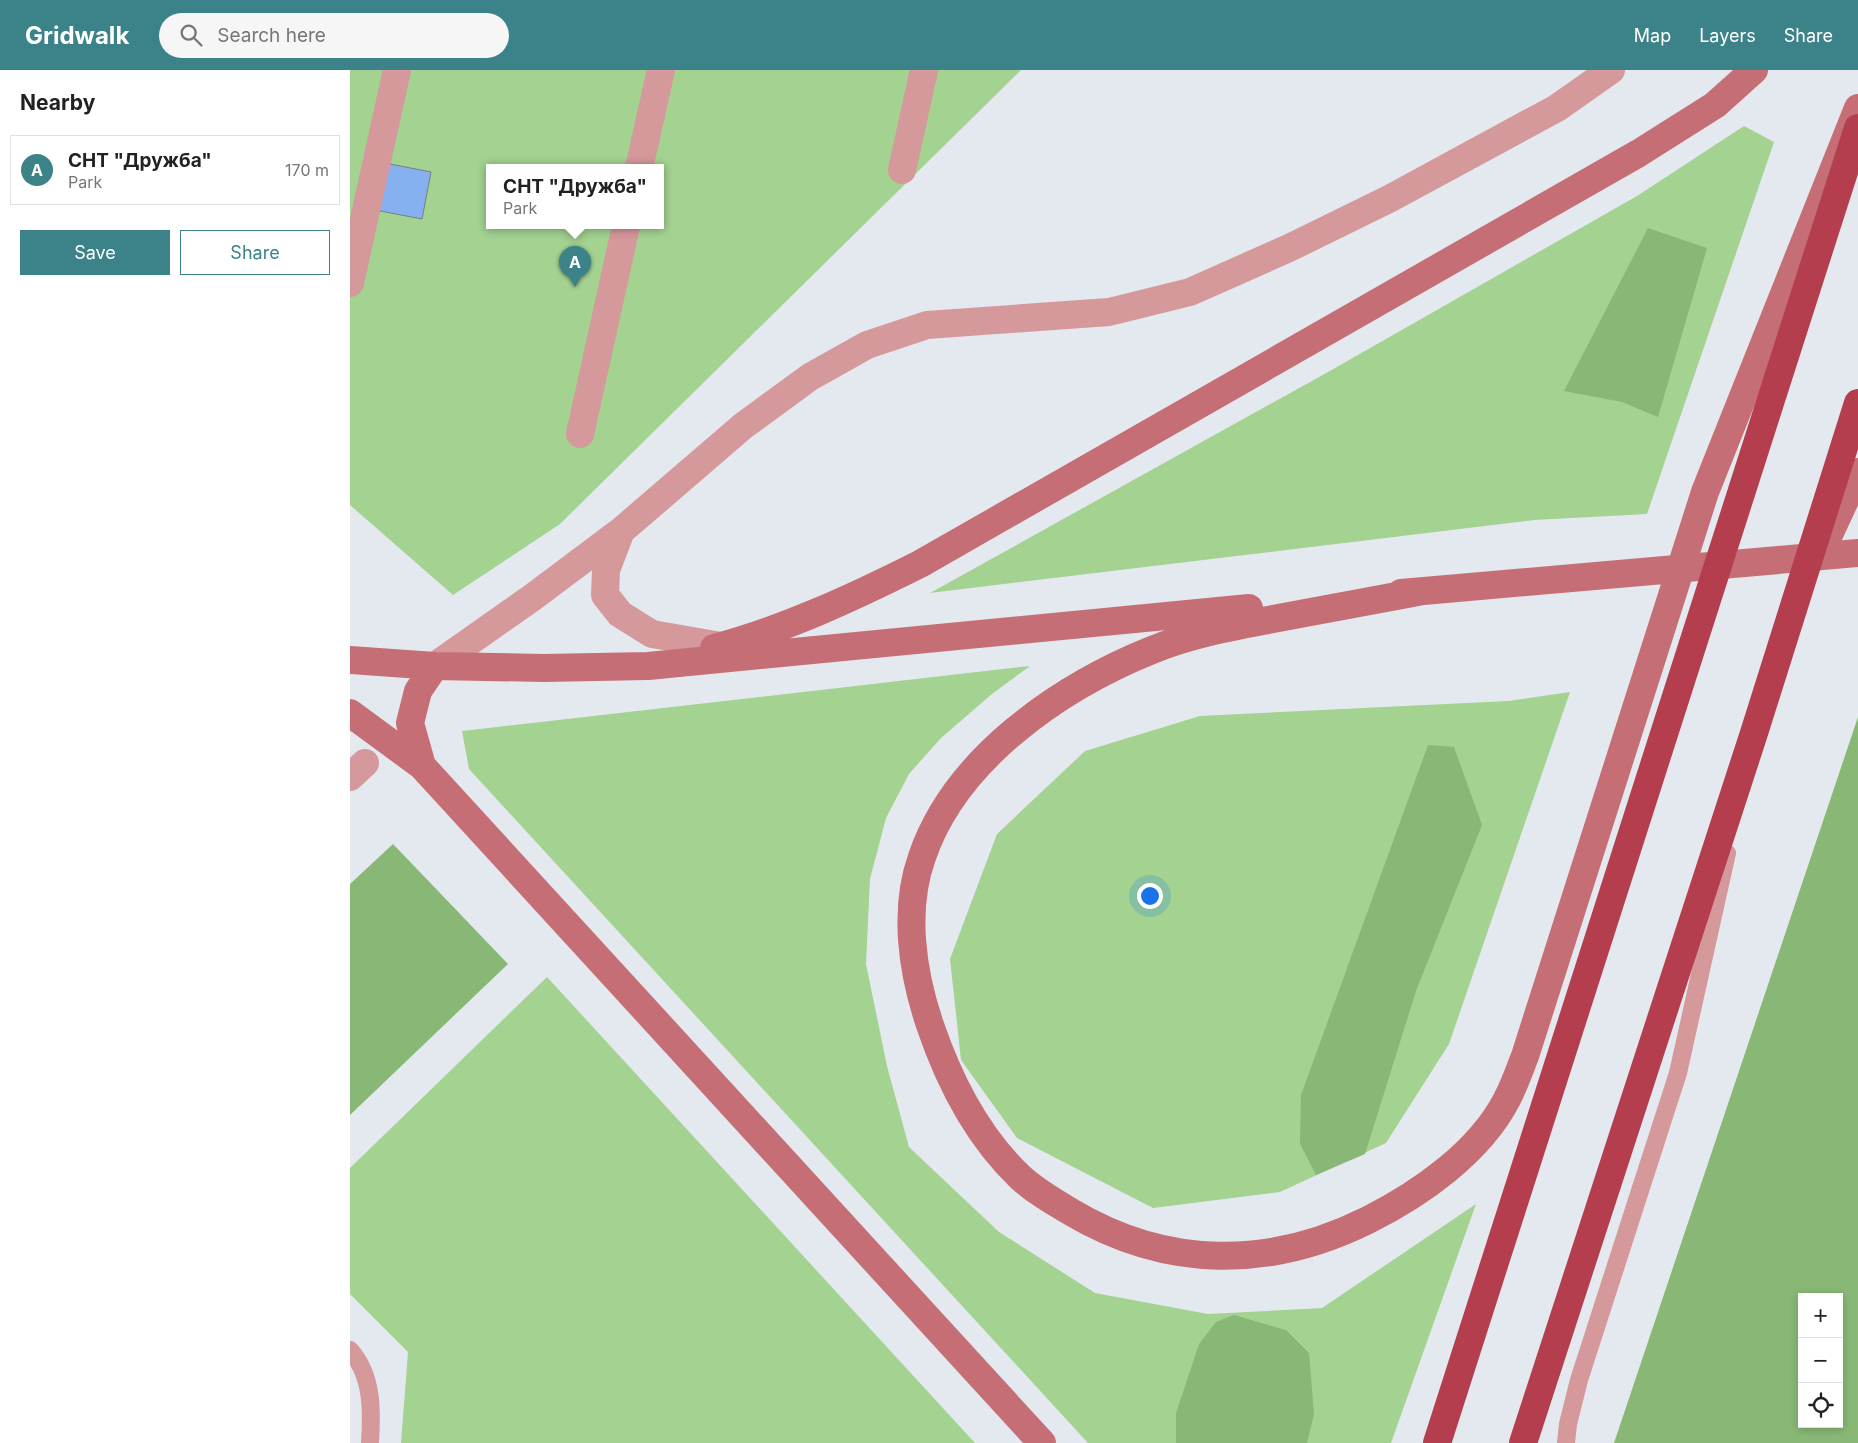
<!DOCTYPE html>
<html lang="en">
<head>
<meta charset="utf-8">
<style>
  body { margin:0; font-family:Inter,sans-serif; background:#f6f6f6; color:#222 }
  .controls { position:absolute; right:15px; bottom:15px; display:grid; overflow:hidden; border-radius:0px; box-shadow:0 2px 8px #0003 }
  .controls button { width:45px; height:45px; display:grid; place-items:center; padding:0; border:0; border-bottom:1px solid #e0e0e0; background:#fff; color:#222; font:25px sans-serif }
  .you { position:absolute; left:799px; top:825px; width:18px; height:18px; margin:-12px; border:4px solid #fff; border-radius:50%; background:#1a73e8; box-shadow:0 0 0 8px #1a73e833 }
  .badge { display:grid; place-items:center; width:32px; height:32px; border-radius:50%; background:#3b8389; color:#fff; font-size:16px; font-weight:700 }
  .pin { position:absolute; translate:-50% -41px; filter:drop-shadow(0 1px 2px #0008) }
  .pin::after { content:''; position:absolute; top:26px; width:18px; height:15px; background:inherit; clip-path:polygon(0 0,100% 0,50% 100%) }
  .popup { position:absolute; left:136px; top:94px; width:178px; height:65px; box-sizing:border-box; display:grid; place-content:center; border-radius:0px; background:#fff; filter:drop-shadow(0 1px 4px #0005); font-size:16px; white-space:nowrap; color:#767676 }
  .popup b { font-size:19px; color:#222 }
  .popup::after { content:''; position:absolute; left:50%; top:100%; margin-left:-10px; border:10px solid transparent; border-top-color:#fff }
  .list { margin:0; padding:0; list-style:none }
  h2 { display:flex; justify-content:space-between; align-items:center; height:65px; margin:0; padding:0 20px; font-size:21px }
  h2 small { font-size:16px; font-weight:400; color:#767676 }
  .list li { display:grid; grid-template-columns:32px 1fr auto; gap:15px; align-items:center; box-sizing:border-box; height:70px; margin:0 10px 10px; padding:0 10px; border:1px solid #e0e0e0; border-radius:0px }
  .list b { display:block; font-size:19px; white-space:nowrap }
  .list p { margin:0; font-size:16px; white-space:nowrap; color:#767676 }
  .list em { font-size:16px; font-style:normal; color:#767676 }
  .actions { display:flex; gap:10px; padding:15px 20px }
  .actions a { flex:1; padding:11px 0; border:1px solid #3b8389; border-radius:0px; text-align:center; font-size:18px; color:#3b8389 }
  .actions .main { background:#3b8389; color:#fff }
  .icon { flex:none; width:28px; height:28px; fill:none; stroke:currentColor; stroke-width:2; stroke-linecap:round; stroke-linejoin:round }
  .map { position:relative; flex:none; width:1508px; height:1373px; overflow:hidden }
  header { display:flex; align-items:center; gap:30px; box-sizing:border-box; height:70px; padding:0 25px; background:#3b8389; color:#fff }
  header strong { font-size:24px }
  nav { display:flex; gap:28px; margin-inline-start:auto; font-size:18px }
  .search { width:350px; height:45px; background:#f6f6f6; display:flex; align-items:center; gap:12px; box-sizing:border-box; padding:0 18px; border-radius:28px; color:#767676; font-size:19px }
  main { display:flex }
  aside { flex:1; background:#fff }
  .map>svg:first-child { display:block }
  .green { fill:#a3d291; fill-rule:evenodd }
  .forest { fill:#89b776; fill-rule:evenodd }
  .building { fill:#86b1f1; stroke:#7a7e84 }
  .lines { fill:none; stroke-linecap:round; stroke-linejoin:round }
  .service { stroke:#d5989b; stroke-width:18 }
  .minor { stroke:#d5989b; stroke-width:28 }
  .secondary { stroke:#c66e75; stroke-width:28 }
  .trunk { stroke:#b43e4e; stroke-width:28 }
</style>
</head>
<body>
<header>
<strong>Gridwalk</strong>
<div class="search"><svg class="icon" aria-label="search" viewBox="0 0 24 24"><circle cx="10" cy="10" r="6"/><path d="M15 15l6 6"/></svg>Search here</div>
<nav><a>Map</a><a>Layers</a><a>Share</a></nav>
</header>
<main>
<aside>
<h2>Nearby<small></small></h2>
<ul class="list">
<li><span class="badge">A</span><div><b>СНТ &quot;Дружба&quot;</b><p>Park</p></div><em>170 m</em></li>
</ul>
<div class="actions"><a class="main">Save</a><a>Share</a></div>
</aside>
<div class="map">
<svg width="1508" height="1373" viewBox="0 0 1508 1373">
  <rect width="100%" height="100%" fill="#e4e9ef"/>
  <!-- green -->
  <path class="green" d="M0,0H671L210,454L103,525L0,435ZM140,98H310V156H140Z
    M1394,56L1424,72L1297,444L1184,450L580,523L978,302L1287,126Z
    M680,596L642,624L591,668L559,704L536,748L520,809L516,894L537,996L559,1077L649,1162L745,1223L858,1244L972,1238L1126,1134L1041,1373H738L119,699L112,661Z
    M1220,622L1099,974L1036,1073L930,1122L803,1138L667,1068L611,990L600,889L647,764L735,681L850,646L1158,631Z
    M197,907L625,1373H51L58,1282L0,1224V1098Z"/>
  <!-- forest -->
  <path class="forest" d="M1298,158L1357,178L1308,347L1272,332L1214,321Z
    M1508,647V1373H1264ZM1452,1227H1489V1354H1452Z
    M1078,675L1104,677L1132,755L1066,921L1015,1084L966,1105L950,1074L951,1025Z
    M43,774L158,894L0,1045V814Z
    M884,1245L936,1260L959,1283L964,1344L957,1373H826V1343L849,1274L866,1252Z"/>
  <!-- building -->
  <path class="building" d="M35,93L81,102L72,149L25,140Z"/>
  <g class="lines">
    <!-- service -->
    <path class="service" d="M0,1280C23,1306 22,1341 20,1373
      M1216,1373L1218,1354L1229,1310L1328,1003L1377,783"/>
    <!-- minor -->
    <path class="minor" d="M289,98L311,0
      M552,100L574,0
      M0,213L47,0
      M230,364L276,156
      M271,461L256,500L255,525L270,544L302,564L371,576
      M85,596L183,527L271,461L393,356L460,307L517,275L577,255L759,242L840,222L939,178L1039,129L1207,38L1261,0
      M0,707L15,693"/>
    <!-- secondary -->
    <path class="secondary" d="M1470,484L1508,402
      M1068,522C1020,531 971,540 923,549C882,557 841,564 802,580C710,617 605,689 572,787C553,840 562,902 580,955C599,1011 627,1066 670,1107C685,1121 704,1132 721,1142C817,1199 920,1199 1018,1150C1070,1124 1130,1082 1157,1029C1164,1016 1169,1001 1175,986L1355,422L1508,38
      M1051,523L1508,483
      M364,578C436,559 504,527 570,494L1289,83L1365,35L1404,0
      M0,590L85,596L194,598L298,596L899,538
      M85,596L68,621L60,653L72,696L692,1373
      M0,643L72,696"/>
    <!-- trunk -->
    <path class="trunk" d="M1087,1373L1508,58
      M1173,1373L1404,663L1508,333"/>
  </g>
</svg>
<div class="controls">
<button>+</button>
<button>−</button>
<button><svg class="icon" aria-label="locate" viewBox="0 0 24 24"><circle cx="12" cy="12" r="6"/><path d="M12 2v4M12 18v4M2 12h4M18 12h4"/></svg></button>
</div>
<div class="you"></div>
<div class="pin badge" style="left:225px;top:217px">A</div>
<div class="popup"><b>СНТ &quot;Дружба&quot;</b>Park</div>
</div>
</main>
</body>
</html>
